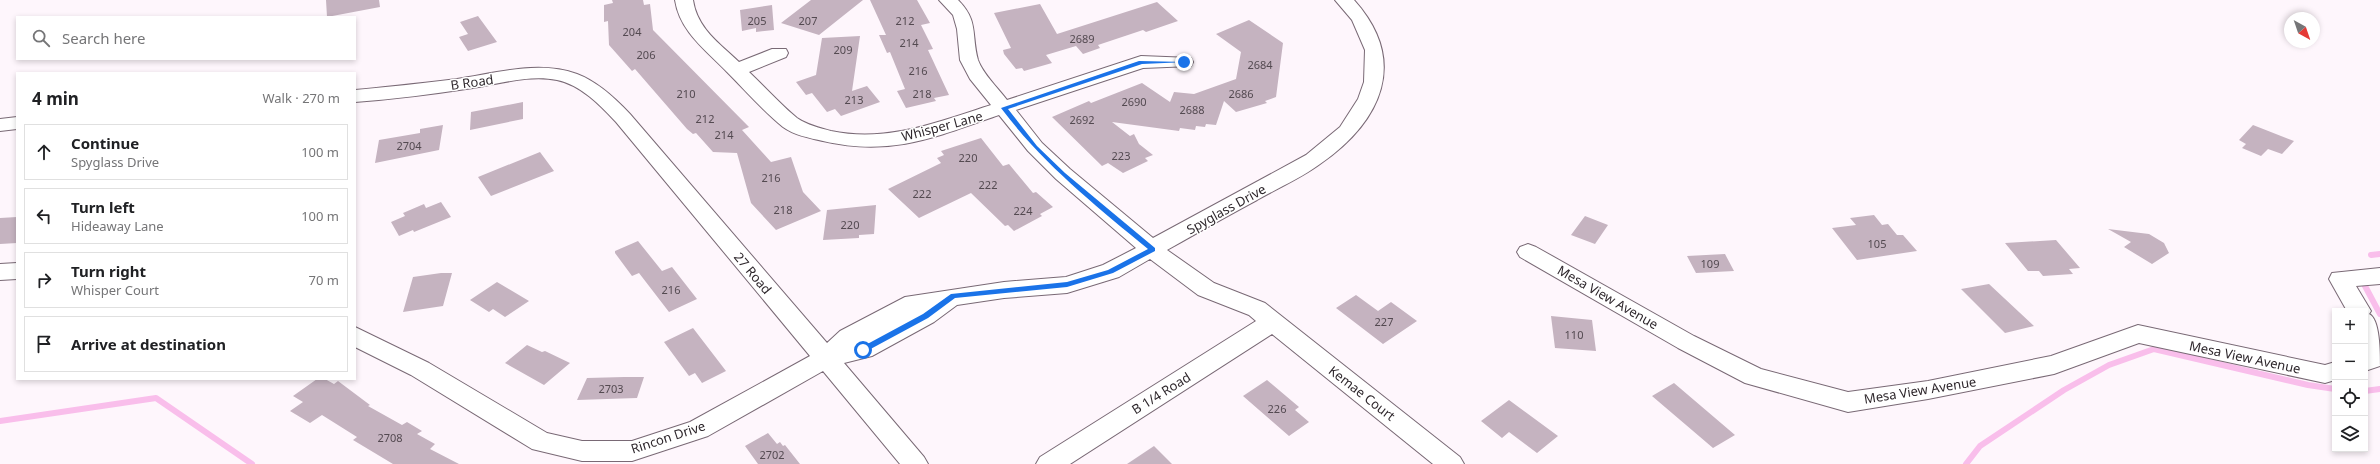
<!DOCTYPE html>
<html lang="en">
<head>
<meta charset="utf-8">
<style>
  body { margin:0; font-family:"Noto Sans",sans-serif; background:#f2f2f2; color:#202124 }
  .controls { position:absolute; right:12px; bottom:12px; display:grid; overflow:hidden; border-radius:0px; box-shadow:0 2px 6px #0003 }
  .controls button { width:36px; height:36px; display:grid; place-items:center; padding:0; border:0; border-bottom:1px solid #e0e0e0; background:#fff; color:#202124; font:20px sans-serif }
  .compass { position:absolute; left:2284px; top:12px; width:36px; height:36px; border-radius:50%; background:#fff; box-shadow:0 2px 6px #0003; rotate:140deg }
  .stop { position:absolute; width:12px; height:12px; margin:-9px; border:3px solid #1a73e8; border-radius:50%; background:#fff }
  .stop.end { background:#1a73e8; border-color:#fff; box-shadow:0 1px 4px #0008 }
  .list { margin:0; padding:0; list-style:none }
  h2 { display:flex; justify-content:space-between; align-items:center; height:52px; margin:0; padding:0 16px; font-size:17px }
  h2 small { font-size:13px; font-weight:400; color:#757577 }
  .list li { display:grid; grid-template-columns:26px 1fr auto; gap:12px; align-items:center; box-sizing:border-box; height:56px; margin:0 8px 8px; padding:0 8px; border:1px solid #e0e0e0; border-radius:0px }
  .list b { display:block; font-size:15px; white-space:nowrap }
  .list p { margin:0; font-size:13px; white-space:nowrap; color:#757577 }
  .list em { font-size:13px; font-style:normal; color:#757577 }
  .icon { flex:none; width:22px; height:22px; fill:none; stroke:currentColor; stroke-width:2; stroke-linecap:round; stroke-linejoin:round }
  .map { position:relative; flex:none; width:2380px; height:464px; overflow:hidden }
  .search { position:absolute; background:#fff; box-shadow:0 2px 6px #0003; left:16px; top:16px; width:340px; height:44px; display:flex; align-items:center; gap:10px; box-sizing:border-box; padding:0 14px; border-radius:0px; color:#757577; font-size:15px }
  .panel { position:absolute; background:#fff; box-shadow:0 2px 6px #0003; left:16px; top:72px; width:340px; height:308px; border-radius:0px }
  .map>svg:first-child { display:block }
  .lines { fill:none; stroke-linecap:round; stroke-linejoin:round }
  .stream { stroke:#f9beeb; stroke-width:6 }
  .building { fill:#c5b3c0 }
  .minor-casing { stroke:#796975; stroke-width:2 }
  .minor { fill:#fff; fill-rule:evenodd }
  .route { fill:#1a73e8 }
  .labels { text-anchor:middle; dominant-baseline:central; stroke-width:3; stroke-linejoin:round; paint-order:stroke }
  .number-label { font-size:11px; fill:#544a51 }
  .street-label { font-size:13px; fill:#2e272c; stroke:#fff }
</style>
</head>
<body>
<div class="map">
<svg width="2380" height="464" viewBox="0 0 2380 464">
  <rect width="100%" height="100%" fill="#fef6fc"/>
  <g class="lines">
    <!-- stream -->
    <path class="stream" d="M2371,255L2380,254
      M2365,286L2380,314
      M2365,391L2380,389
      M0,421L156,398L252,464
      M1966,464L1980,446L2064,390L2109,365L2154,349L2308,385L2335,389"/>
  </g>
  <!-- building -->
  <path class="building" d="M326,0H379L380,7L327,17Z
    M612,0H643L644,5L650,4L653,30L749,127L742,130L771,162L791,157L803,192L821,211L776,230L751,203L737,153L713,152L696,133L693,134L687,129L635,69L632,71L609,45L608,21L604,22V5L613,3Z
    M811,0H863L819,35L781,23Z
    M870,0H917L930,23L921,25L933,49L928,50L949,95L934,98L936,101L906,108L897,91L905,89L890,52L887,53L879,35H886Z
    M1157,2L1178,21L1146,32L1143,30L1098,45L1100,48L1083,54L1076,46L1046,55L1052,63L1024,71L1022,68L1016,69L1004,54L1003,50L1011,48L994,13L1040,4L1057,34Z
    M772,5L774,30L756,32V28L742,31L740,10Z
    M478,16L497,42L468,51L459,37L468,34L460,22Z
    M1249,20L1283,43L1276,97L1265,101L1267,103L1236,112L1224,101L1216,125L1206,124L1205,127L1196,126L1195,130L1180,128L1179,131L1112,122L1130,136L1134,134L1139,144L1153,155L1145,158L1148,161L1123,173L1108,163L1102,166L1052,117L1089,101L1091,103L1142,83L1170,102L1174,92L1194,94L1236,79L1241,52L1216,34Z
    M860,36L852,91L867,86L880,102L841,116L835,109L827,112L812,93L806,95L796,82L816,75L822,38Z
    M523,102V119L470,130L471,112Z
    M443,125L439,150L375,163L379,140L420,133V129Z
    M2253,125L2294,141L2282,154L2268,149L2261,156L2242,148L2246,144L2239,140Z
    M981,138L1003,166L1009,164L1033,193L1036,192L1053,207L1040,214L1042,216L1014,231L1008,225L1005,226L971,193L919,218L888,189L941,163L937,158L944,155L941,151Z
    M540,152L554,171L491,196L478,177Z
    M441,202L451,217L414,232L413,230L399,236L391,222L405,216L403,213L424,204L426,208Z
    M876,205L874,234L859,235V238L823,240L827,210Z
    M1874,215L1882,225L1888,224L1897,235H1903L1917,251L1857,260L1832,228L1856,225L1850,218Z
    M1585,216L1608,225L1595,244L1571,235Z
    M17,217V243L0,244V218Z
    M2108,229L2149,234L2164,243L2169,253L2152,264L2124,247L2131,242Z
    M2056,240L2080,268L2069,269L2073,274L2043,276L2039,271H2028L2005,243Z
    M638,241L662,271L672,267L697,299L669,312L639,273L632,276L615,253V251Z
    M1725,254L1734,271L1696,273L1687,256Z
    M441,273H452L443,306L403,312L413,277Z
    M497,282L529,301L505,317L493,309L489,312L470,300Z
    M1989,284L2034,326L2005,333L1961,289Z
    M1356,295L1378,311L1391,302L1417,321L1383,344L1336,308Z
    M1551,316L1592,320L1596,351L1555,348Z
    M693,328L726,371L702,383L695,373L689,376L664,342Z
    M527,345L542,352L545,351L570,363L544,385L505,363Z
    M624,377H644L637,398L577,400L587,378Z
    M317,379H325L334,384L338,381L370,405L368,406L402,425L407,422L422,431L417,434L435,444L430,449L459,464H393L353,440L357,437L322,415L310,423L290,411L303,402L293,396Z
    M1267,380L1299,407L1295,410L1309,422L1289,436L1243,396Z
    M1674,383L1735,435L1713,448L1652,396Z
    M1509,400L1558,436L1537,453L1509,432L1502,438L1481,421Z
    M768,433L777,444L780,442L783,446L785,445L800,464H758L745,446Z
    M1154,446L1172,464H1127Z"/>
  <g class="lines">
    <defs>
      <path id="minor" d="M675,0H693C697,28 719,43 739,62L772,49H786L788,53L786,57L749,72C765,87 780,104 797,118C807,125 820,128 831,131C887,143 938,122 991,105L970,79L960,60L957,29L953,15L939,0H958C979,21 971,34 978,60C983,74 998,88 1007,100L1141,56L1191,58L1193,62L1191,66L1143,68L1016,110L1042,143L1070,169L1153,238L1306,155L1340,127L1358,99L1364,82L1365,50L1352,20L1335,0H1354C1409,61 1382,121 1320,164C1301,178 1278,188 1257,200C1227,216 1197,233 1167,250L1214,283L1265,303L1460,457L1464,464H1433L1272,334L1070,464H1036L1040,457L1256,321L1249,315L1198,295L1150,259L1119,277L1067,293L1004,298L957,305L934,322L872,356L844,363L924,457L928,464H900L823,371L708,436L632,461H582L532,449L411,375L355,347V327L429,363L547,433L582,441H632L690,422L810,356L616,122C600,105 581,85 557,80C530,74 500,84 473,88C434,94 394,99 355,102V90C389,87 423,83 457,79C497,73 539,60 577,74C598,82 615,98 630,114L827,343L840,331L905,297L1004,282L1066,277L1103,265L1136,248L1056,179L1028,151L999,115C936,137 891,157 823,141C809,138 794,135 783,127C763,111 745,90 727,72C706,50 680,32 675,0Z
        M17,117V129L0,131V119Z
        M1528,244L1536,247L1694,336L1761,369L1848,392L1928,381L2051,356L2138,325L2325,365L2335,362V380L2325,383L2139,343L2054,374L1928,399L1848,412L1745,383L1678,348L1520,257L1517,252L1520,247Z
        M17,263V279L0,280V264Z
        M2380,268V284L2356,286L2371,311L2369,314C2380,319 2380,352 2380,366L2365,371V311H2347L2329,279L2332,273Z"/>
    </defs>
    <!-- minor casing -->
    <use href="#minor" class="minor-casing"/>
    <!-- minor -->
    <use href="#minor" class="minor"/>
  </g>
  <!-- route -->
  <path class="route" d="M1139,61L1187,62L1142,64L1008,109L1037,146L1065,173L1155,248V251L1113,273L1067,287L955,298L928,318L865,352H860V348L923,314L951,294L1067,282L1108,270L1148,249C1095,205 1043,164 1001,108Z"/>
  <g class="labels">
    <!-- number labels -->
    <g class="number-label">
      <text x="757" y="20">205</text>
      <text x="808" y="20">207</text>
      <text x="905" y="20">212</text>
      <text x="632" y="31">204</text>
      <text x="1082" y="38">2689</text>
      <text x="909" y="42">214</text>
      <text x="843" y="49">209</text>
      <text x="646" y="54">206</text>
      <text x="1260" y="64">2684</text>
      <text x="918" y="70">216</text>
      <text x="686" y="93">210</text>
      <text x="922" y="93">218</text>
      <text x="1241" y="93">2686</text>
      <text x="854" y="99">213</text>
      <text x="1134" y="101">2690</text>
      <text x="1192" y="109">2688</text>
      <text x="705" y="118">212</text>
      <text x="1082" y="119">2692</text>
      <text x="724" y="134">214</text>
      <text x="409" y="145">2704</text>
      <text x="1121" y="155">223</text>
      <text x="968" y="157">220</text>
      <text x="771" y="177">216</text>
      <text x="988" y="184">222</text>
      <text x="922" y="193">222</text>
      <text x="783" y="209">218</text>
      <text x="1023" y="210">224</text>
      <text x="850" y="224">220</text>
      <text x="1877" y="243">105</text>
      <text x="1710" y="263">109</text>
      <text x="671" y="289">216</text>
      <text x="1384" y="321">227</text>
      <text x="1574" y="334">110</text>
      <text x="611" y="388">2703</text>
      <text x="1277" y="408">226</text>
      <text x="390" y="437">2708</text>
      <text x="772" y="454">2702</text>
    </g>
    <!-- street labels -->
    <g class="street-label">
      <text transform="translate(472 82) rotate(-8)">B Road</text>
      <text transform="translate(942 126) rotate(-15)">Whisper Lane</text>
      <text transform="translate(1226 209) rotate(-29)">Spyglass Drive</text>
      <text transform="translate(753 273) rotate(50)">27 Road</text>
      <text transform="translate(1608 297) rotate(30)">Mesa View Avenue</text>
      <text transform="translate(2245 357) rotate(12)">Mesa View Avenue</text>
      <text transform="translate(1920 390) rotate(-9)">Mesa View Avenue</text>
      <text transform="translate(1161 393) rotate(-32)">B 1/4 Road</text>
      <text transform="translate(1362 393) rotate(38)">Kemae Court</text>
      <text transform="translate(668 437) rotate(-18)">Rincon Drive</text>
    </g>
  </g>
</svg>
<div class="controls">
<button>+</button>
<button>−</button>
<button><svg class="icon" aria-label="locate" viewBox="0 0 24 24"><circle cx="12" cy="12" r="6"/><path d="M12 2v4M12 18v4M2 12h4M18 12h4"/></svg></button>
<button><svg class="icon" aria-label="layers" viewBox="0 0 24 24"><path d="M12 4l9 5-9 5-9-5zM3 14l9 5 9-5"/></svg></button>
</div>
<svg class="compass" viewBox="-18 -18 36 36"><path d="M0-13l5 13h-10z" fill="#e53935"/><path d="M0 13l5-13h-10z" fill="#757577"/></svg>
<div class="stop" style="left:863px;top:350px"></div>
<div class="stop end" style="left:1184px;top:62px"></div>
<div class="search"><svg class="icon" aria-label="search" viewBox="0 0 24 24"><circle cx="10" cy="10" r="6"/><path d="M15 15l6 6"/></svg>Search here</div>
<section class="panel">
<h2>4 min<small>Walk · 270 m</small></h2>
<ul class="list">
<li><svg class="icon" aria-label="ahead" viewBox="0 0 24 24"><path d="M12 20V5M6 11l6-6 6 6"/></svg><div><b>Continue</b><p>Spyglass Drive</p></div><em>100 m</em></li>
<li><svg class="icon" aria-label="left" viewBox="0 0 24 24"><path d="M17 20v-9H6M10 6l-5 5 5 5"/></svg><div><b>Turn left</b><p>Hideaway Lane</p></div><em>100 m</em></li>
<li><svg class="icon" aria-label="right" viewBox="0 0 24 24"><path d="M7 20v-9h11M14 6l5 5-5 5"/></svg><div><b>Turn right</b><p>Whisper Court</p></div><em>70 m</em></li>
<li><svg class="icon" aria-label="arrive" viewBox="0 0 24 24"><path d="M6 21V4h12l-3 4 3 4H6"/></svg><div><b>Arrive at destination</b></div></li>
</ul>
</section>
</div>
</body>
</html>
